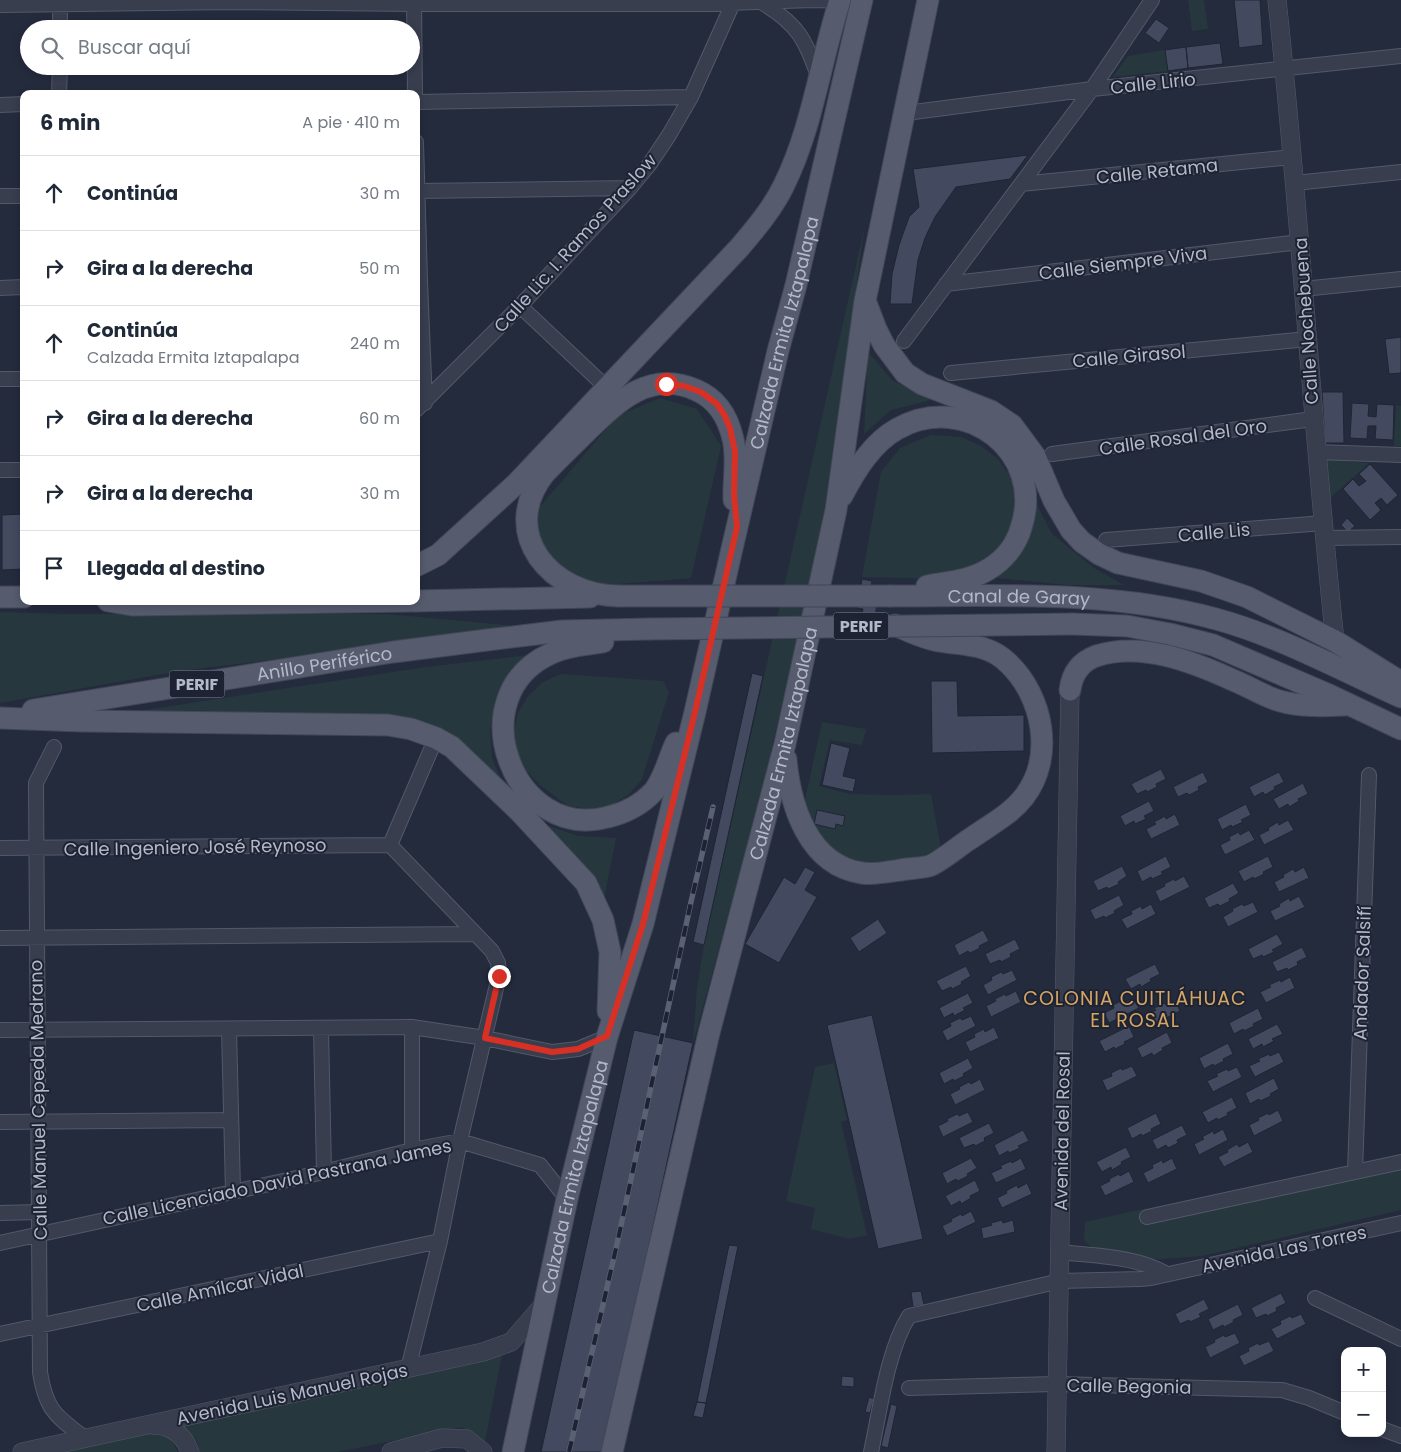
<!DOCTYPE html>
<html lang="es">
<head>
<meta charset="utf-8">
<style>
  body { margin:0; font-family:Poppins,sans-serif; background:#f6f6f7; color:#1f2937 }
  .controls { position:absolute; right:15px; bottom:15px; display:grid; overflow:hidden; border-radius:10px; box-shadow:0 2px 8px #0003 }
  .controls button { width:45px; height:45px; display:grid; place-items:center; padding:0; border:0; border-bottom:1px solid #e0e1e3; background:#fff; color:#1f2937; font:25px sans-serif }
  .stop { position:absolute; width:15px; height:15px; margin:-11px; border:4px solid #d93025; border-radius:50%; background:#fff }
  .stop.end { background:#d93025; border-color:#fff; box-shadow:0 1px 5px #0008 }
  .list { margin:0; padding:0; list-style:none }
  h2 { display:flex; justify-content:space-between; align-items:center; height:65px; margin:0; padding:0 20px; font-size:21px }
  h2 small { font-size:16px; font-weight:400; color:#747a83 }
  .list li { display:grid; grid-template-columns:32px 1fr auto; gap:15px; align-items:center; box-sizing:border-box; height:75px; padding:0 20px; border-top:1px solid #e0e1e3 }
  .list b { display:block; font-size:19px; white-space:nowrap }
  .list p { margin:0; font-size:16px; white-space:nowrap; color:#747a83 }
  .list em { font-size:16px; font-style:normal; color:#747a83 }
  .icon { flex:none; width:28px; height:28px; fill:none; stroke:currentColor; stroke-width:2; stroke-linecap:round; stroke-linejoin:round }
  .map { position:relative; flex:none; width:1401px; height:1452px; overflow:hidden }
  .search { position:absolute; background:#fff; box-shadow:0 2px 8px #0003; left:20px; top:20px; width:400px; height:55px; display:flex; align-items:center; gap:12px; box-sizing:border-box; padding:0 18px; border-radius:28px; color:#747a83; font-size:19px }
  .panel { position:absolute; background:#fff; box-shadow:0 2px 8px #0003; left:20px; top:90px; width:400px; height:515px; border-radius:10px }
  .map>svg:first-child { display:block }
  .green { fill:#26383e }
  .building { fill:#434a5f; stroke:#1f2535 }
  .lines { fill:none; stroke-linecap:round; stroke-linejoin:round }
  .minor-casing { stroke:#535969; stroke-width:16 }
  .tertiary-casing { stroke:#535969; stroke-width:19 }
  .primary-casing { stroke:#414757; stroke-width:23 }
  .minor { stroke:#383e4e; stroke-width:14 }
  .tertiary { stroke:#383e4e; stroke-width:18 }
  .primary { stroke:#565c6e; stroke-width:21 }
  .rail-casing { stroke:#5a6175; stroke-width:5.5 }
  .rail { stroke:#1d2333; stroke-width:4; stroke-dasharray:11; stroke-linecap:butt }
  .primary-bridge-casing { stroke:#414757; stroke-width:23; stroke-linecap:butt }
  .primary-bridge { stroke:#565c6e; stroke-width:21 }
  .route { stroke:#d93025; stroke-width:6 }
  .labels { text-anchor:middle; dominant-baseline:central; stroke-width:4; stroke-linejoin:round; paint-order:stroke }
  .shield { fill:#1d2333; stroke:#878c9c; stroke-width:1 }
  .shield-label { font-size:16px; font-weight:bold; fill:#b4b9c9 }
  .street-label { font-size:18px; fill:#b4b9c9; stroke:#1d2333 }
  .neighbourhood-label { font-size:19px; letter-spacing:1px; fill:#d4a563; stroke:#1d2333 }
</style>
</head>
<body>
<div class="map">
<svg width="1401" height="1452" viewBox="0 0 1401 1452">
  <rect width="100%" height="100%" fill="#242b3d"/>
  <!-- green -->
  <path class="green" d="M1188,0H1204L1208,29L1192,31Z
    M1165,50L1168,71L1113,77L1128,56Z
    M865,225L820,539L761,795L693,1043L697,988L704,945Z
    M868,352L892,380L931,400L891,410L864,434Z
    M660,398L697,409L721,446L691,578L594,586L574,580L544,550L538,529L539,508L617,416Z
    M1396,405L1401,406V446H1394Z
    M931,435L961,437L981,446L998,459L1010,476L1032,495L1052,534L1094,568L1124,585H1068L969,575L954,579L862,577L881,472L900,448Z
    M1326,460L1369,463L1330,498Z
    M0,612L68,614H388L535,628L179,671L0,703Z
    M529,655L509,676L495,701L490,729L492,758L503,784L396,721L106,716L426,667Z
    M561,674L663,681L669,692L642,779L628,795L610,806L589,809L568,806L540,785L526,770L517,752L514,732L518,713L528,696L543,682Z
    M822,722L866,729L862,745L830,740L819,786L850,794L891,795L931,794L941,848L918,858L871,867L830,855L802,813Z
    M541,823L578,836L616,838L604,899Z
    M834,1063L847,1120L841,1122L867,1235L849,1239L811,1229L815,1208L786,1201L815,1067Z
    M1401,1169V1210L1202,1256L1147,1260L1090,1246L1084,1240L1085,1222L1143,1209L1149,1224Z
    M503,1350L484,1446L462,1427L337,1452H200C199,1436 186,1430 174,1424Z
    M156,1431L170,1438L178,1452H49Z"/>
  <!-- building -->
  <path class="building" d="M1234,0H1260L1263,45L1239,48Z
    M1156,19L1169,28L1159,43L1145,33Z
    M1220,43L1223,64L1188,68L1186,47Z
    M1186,47L1188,68L1168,71L1165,50Z
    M1028,155L1010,179L956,187L935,217L925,238L918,260L912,304H890L892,274L899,245L909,217L919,207L913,169Z
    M1401,337V373L1389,374L1385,339Z
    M1322,392H1343L1344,443H1325Z
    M1352,403L1369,404L1368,416L1376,417L1377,404L1394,405L1393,440L1375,439L1376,426H1368L1367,439L1350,438Z
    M1370,464L1398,495L1387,505L1381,498L1375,503L1381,510L1370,520L1343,489L1353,479L1359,486L1366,481L1359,474Z
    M24,514V569L2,570V515Z
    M1347,518L1355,526L1348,532L1341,525Z
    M862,579L872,581L871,588L878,595L874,626L860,623L863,609L857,608Z
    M752,673L763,676L704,945L693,942Z
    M931,681H957L958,716L1024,715V751L932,753Z
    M831,743L850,748L843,776L856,779L853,792L822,785Z
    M1161,769L1166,779L1156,784L1157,787L1147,792L1146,790L1137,794L1131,784Z
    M1203,772L1208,782L1198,787L1199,790L1189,795L1187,793L1178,797L1173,787Z
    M1279,772L1284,782L1274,787L1275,789L1265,795L1263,792L1254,797L1249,787Z
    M1303,783L1308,794L1298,799L1299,801L1289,807L1288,804L1279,809L1273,799Z
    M1149,801L1154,811L1144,816L1146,819L1135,824L1134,821L1125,826L1120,816Z
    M1246,804L1251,815L1241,820L1243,822L1232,827L1231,825L1222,830L1217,819Z
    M817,810L845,816L843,826L836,824L835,829L814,824Z
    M1175,814L1180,825L1151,839L1146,829L1156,824L1154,822L1165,816L1166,819Z
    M1288,820L1294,830L1264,845L1259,835L1269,830L1268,828L1278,822L1279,825Z
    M1249,830L1255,840L1225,855L1220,845L1230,840L1229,837L1239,832L1240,835Z
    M1166,856L1171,867L1161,872L1163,874L1152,879L1151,877L1142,882L1137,871Z
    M1268,856L1273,867L1263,872L1264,874L1254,879L1253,877L1244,882L1238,871Z
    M1122,866L1127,876L1118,882L1119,884L1108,889L1107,887L1098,891L1093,881Z
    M805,867L815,872L805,890L817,897L779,963L745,944L784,877L795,884Z
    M1304,867L1309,878L1279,892L1274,882L1284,877L1283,875L1293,869L1295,872Z
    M1184,876L1190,887L1160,902L1155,891L1165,886L1164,884L1174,879L1175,881Z
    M1233,883L1239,893L1229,899L1230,901L1220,906L1218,904L1209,908L1204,898Z
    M1119,895L1124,905L1114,911L1115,913L1105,918L1104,916L1095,920L1090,910Z
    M1299,896L1305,907L1275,921L1270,911L1280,906L1279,904L1289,898L1290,901Z
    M1253,902L1258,912L1228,927L1223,917L1233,911L1232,909L1242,904L1244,906Z
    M1151,904L1156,914L1127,929L1121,919L1132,914L1131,911L1141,906L1142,909Z
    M878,919L887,933L859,952L850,938Z
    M983,930L989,941L979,946L980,948L970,953L968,951L959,956L954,945Z
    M1277,934L1283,944L1272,950L1274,952L1263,957L1262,955L1253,959L1248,949Z
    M1015,939L1020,949L1010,954L1011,957L1001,962L1000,960L990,964L985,954Z
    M1302,947L1307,957L1297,962L1298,965L1288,970L1287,968L1277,972L1272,962Z
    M1155,964L1160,974L1150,979L1151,981L1141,987L1140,984L1131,989L1125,979Z
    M966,966L971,976L961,982L962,984L952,989L951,987L942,991L936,981Z
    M1012,970L1017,980L988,995L983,985L992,980L991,977L1001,972L1003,974Z
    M1290,977L1295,988L1266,1003L1260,992L1271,987L1269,985L1280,980L1281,982Z
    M1016,991L1021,1002L991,1017L986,1006L996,1001L995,999L1005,994L1006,996Z
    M968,993L973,1003L963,1008L965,1010L954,1016L953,1013L944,1018L939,1008Z
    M1133,998L1139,1008L1109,1023L1104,1013L1114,1008L1113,1005L1123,1000L1124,1002Z
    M1175,1000L1180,1011L1151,1026L1145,1015L1156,1010L1154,1008L1165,1003L1166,1005Z
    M1258,1008L1263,1019L1253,1024L1254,1026L1244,1031L1243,1029L1234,1034L1229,1023Z
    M872,1015L923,1239L878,1249L827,1025Z
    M971,1016L976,1026L947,1041L942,1031L951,1026L950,1023L960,1018L962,1020Z
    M1277,1024L1283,1034L1272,1039L1274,1041L1263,1047L1262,1044L1253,1049L1248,1039Z
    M1129,1026L1134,1037L1124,1042L1125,1044L1115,1049L1114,1047L1105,1052L1099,1041Z
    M994,1027L999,1038L970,1052L965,1042L975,1037L974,1034L984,1029L985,1032Z
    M634,1030L693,1043L604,1452H541Z
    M1167,1032L1172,1043L1162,1048L1163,1050L1153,1056L1152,1053L1142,1058L1137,1048Z
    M1228,1043L1233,1054L1223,1059L1224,1061L1214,1066L1213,1064L1204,1069L1199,1058Z
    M1279,1052L1284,1062L1255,1077L1249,1066L1260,1061L1258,1059L1269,1054L1270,1056Z
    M968,1058L973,1068L963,1074L964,1076L954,1081L953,1079L944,1084L939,1073Z
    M1132,1066L1137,1076L1107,1091L1102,1080L1112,1076L1111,1073L1121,1068L1122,1070Z
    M1237,1067L1242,1077L1213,1092L1207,1081L1218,1076L1216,1074L1227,1069L1228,1071Z
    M1274,1078L1279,1089L1270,1094L1271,1096L1260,1101L1259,1099L1250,1104L1245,1093Z
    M980,1079L985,1090L955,1105L950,1094L960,1089L959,1087L969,1082L971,1084Z
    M1232,1097L1237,1108L1227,1113L1228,1115L1218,1120L1217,1118L1208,1123L1202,1112Z
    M1278,1110L1283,1121L1254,1136L1249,1125L1259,1120L1258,1118L1268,1113L1269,1115Z
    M968,1112L973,1122L943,1137L938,1126L948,1121L947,1119L957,1114L959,1116Z
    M1156,1113L1161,1124L1151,1129L1152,1131L1142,1136L1141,1134L1132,1139L1127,1128Z
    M989,1123L994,1133L984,1138L985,1141L975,1146L974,1144L964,1148L959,1138Z
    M1182,1125L1187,1135L1177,1140L1178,1143L1168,1148L1166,1145L1157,1150L1152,1140Z
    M1223,1129L1228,1140L1199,1155L1194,1144L1204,1139L1202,1137L1213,1131L1214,1134Z
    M1023,1130L1029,1141L1018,1146L1020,1148L1009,1153L1008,1151L999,1156L994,1145Z
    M1248,1142L1253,1152L1224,1167L1218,1157L1228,1152L1227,1150L1237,1144L1239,1147Z
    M1126,1147L1131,1157L1121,1162L1122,1164L1112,1170L1111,1167L1102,1172L1096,1162Z
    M971,1158L977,1168L967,1174L968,1176L958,1181L956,1179L947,1184L942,1173Z
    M1021,1158L1026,1169L996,1183L991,1173L1002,1168L1000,1166L1011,1161L1012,1163Z
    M1172,1158L1177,1169L1148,1183L1143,1173L1153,1168L1152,1165L1162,1160L1163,1163Z
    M1129,1171L1134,1182L1105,1196L1100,1186L1110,1181L1109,1179L1119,1174L1120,1176Z
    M975,1180L980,1191L970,1196L971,1198L961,1204L960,1201L951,1206L945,1196Z
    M1027,1183L1032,1194L1002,1208L997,1198L1007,1193L1006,1191L1017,1185L1018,1188Z
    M971,1211L976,1222L947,1236L942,1226L952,1221L951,1219L961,1214L962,1216Z
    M1002,1220L1003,1223L1013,1220L1015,1232L983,1239L981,1228L992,1225L991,1223Z
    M729,1245L738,1246L706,1403L697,1402Z
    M921,1291L924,1305L913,1307L911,1292Z
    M1281,1293L1286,1303L1276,1308L1277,1311L1267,1316L1266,1314L1256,1318L1251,1308Z
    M1204,1299L1209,1309L1199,1314L1201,1317L1190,1322L1189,1320L1180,1324L1175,1314Z
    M1238,1304L1243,1315L1233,1320L1234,1322L1224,1327L1223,1325L1213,1330L1208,1319Z
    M1301,1314L1306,1324L1277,1339L1271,1329L1281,1324L1280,1321L1290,1316L1292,1318Z
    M1235,1333L1240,1343L1210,1358L1205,1347L1215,1342L1214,1340L1224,1335L1225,1337Z
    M1269,1341L1274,1351L1244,1366L1239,1356L1249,1351L1248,1348L1258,1343L1259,1345Z
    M842,1376L854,1377V1387L841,1386Z
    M869,1397L874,1399L870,1413L865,1412Z
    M697,1402L706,1403L703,1418L693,1416Z
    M891,1404L897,1406L888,1448L881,1446Z"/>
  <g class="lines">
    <defs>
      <path id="minor" d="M414,0L415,94
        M761,2C799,25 804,38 819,78
        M0,5L234,2L414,4H699L812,0L847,1
        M60,29V0
        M59,94L60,66
        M416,102L691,97
        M0,105L24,104
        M906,113L1092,89L1401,56
        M416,142L420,281L425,403
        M1295,183L1401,172
        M1021,184L1293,157
        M416,191L630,188
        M0,196H24
        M946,284L1300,242
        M0,288L24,287
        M1303,289L1401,279
        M520,306L607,388
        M904,341L1092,89L1152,0
        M951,373L1308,339
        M0,379H24
        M416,410L520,306L630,188L649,165L669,135L691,97L733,3
        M1316,452L1401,455
        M1052,454L1313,419
        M0,470H24
        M1324,538L1401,537
        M1106,540L1323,523
        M54,747L36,783L40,1372C46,1411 56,1416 86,1439
        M390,845L492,951L498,963L499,976L460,1141L440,1241L408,1369
        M390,845L436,738
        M0,848L390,845
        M0,938L475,934
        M229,1029L233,1191
        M321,1029L324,1172
        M0,1030L412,1027L485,1038L552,1052L578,1049L607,1037
        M0,1122L231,1120
        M412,1150V1027
        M1355,1172L1369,775
        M0,1213L39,1212
        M1147,1217L1401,1162
        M0,1243L324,1172L412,1150L460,1141L540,1165L567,1199
        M1060,1252C1096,1256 1136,1256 1167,1274
        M1315,1298L1401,1339
        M0,1334L440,1241
        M909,1388L1057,1384L1282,1390L1309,1398L1345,1413
        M1382,1429L1401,1436
        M871,1452C880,1411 887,1351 909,1316L1060,1281L1140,1279L1151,1278L1401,1223"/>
      <path id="tertiary" d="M1277,0C1300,213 1312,428 1335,641
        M153,1425C171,1425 184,1435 190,1452
        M22,1452L483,1352L511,1342L544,1304
        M391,1452L442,1438L467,1439L483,1452
        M1056,1452L1070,690"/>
      <g id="primary">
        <path d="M866,303L876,329L884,345L905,373L922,384L991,411L1012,425L1035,456L1054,501L1071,530L1082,542L1099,554L1118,563L1201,581L1247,597L1335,641L1401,682"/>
        <path d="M842,496C855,471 872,443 897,429C966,390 1046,453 1021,528C1016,545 1004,560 989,569C970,581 948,582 927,586"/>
        <path d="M416,566L438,555L517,483L740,247C756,228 773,208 784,185C813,126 820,62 840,0"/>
        <path d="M618,596C551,595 498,534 544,474C558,459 573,445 587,431C617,402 650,369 696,390C717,399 728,417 733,439C738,459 733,480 734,500"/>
        <path id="s1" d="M891,596C999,596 1110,590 1216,619C1279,636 1341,670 1401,697"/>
        <path d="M0,597H24"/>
        <path d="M108,601L132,605L415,601"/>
        <path d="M416,601L590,597"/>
        <path d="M1072,624L1127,626L1170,634L1213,645L1327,694L1401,729"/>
        <path d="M603,642C586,645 568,645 552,653C457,695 514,843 608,817C625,813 642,804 654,791C665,777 668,759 676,743"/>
        <path d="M1070,690C1072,674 1080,662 1096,656C1141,641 1194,662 1235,681C1250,687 1265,697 1280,701C1300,707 1324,706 1345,705"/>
        <path id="s2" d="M33,710L393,652L487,640L562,631L649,629"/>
        <path d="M0,718L81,721L388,725L411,729L436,738L452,747L520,812L586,883L603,920L610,952L608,1011"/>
        <path d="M786,759C790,805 808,865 862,873C877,875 892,871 907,869C914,868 922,868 929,866C939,863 960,845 970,839C988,826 1010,815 1024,797C1055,757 1043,696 1008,663C987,642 961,646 934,640C920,637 908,631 895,625"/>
        <path id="s3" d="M513,1452L567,1199L607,1037L643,924L695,712L731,553L778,351L796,285L862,0"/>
        <path id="s4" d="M612,1452L709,1033L785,744L836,510L865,301L928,0"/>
      </g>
    </defs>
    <!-- minor casing -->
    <use href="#minor" class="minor-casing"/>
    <!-- tertiary casing -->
    <use href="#tertiary" class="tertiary-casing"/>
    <!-- primary casing -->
    <use href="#primary" class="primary-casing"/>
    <!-- minor -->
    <use href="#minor" class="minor"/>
    <!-- tertiary -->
    <use href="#tertiary" class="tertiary"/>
    <!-- primary -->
    <use href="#primary" class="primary"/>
    <defs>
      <path id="rail" d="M569,1452L617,1244L691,902L713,807"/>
    </defs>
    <!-- rail casing -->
    <use href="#rail" class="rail-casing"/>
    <!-- rail -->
    <use href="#rail" class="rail"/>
    <defs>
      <path id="primary-bridge" d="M618,596H891
        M649,629L1072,624"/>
    </defs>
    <!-- primary-bridge casing -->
    <use href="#primary-bridge" class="primary-bridge-casing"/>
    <!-- primary-bridge -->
    <use href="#primary-bridge" class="primary-bridge"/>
  </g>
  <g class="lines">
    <!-- route -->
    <path class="route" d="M499,976L485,1038L552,1052L578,1049L607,1036L643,924L695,712L737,527L734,495L735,452L730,428L725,416L717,404L701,392L684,386L666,384"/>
  </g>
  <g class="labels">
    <!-- shield labels -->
    <g class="shield">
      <rect x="833.5" y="612.5" width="55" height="27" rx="4"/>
      <rect x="169.5" y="670.5" width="55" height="27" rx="4"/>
    </g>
    <g class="shield-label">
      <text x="861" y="626">PERIF</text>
      <text x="197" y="684">PERIF</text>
    </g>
    <!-- street labels -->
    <g class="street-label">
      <text transform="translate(1153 83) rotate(-6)">Calle Lirio</text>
      <text transform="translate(1157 171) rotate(-6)">Calle Retama</text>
      <text transform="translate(575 243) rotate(-48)">Calle Lic. I. Ramos Praslow</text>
      <text transform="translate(1123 263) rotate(-7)">Calle Siempre Viva</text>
      <text transform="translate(1306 321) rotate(-94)">Calle Nochebuena</text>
      <text stroke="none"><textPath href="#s3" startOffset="1152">Calzada Ermita Iztapalapa</textPath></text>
      <text transform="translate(1129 356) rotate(-5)">Calle Girasol</text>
      <text transform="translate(1183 437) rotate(-8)">Calle Rosal del Oro</text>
      <text transform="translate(1214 532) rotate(-5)">Calle Lis</text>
      <text stroke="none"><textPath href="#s1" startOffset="128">Canal de Garay</textPath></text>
      <text stroke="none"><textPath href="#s2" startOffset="295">Anillo Periférico</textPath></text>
      <text stroke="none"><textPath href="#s4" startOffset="729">Calzada Ermita Iztapalapa</textPath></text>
      <text transform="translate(195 847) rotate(-1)">Calle Ingeniero José Reynoso</text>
      <text transform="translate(1362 973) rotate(-88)">Andador Salsifí</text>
      <text transform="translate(38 1100) rotate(-91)">Calle Manuel Cepeda Medrano</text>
      <text transform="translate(1062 1131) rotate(-89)">Avenida del Rosal</text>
      <text stroke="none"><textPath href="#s3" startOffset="282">Calzada Ermita Iztapalapa</textPath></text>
      <text transform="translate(277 1182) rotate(-12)">Calle Licenciado David Pastrana James</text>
      <text transform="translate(1284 1249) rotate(-12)">Avenida Las Torres</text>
      <text transform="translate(220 1288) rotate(-12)">Calle Amílcar Vidal</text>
      <text transform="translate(1129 1386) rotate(1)">Calle Begonia</text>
      <text transform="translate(292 1394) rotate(-12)">Avenida Luis Manuel Rojas</text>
    </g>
    <!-- neighbourhood labels -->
    <g class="neighbourhood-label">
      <text x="1135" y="998">COLONIA CUITLÁHUAC<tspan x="1135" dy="22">EL ROSAL</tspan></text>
    </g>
  </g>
</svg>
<div class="controls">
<button>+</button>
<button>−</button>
</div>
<div class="stop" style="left:666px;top:384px"></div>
<div class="stop end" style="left:499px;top:976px"></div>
<div class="search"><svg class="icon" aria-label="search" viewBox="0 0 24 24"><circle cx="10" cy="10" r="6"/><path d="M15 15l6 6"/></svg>Buscar aquí</div>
<section class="panel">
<h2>6 min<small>A pie · 410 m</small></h2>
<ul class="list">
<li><svg class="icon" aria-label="ahead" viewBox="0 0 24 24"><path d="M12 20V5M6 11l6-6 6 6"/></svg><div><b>Continúa</b></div><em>30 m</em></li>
<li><svg class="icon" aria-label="right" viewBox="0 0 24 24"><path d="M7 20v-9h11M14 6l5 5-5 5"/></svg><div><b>Gira a la derecha</b></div><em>50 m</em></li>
<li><svg class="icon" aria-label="ahead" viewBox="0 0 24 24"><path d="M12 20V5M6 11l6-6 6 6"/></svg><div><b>Continúa</b><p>Calzada Ermita Iztapalapa</p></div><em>240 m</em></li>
<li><svg class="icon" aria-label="right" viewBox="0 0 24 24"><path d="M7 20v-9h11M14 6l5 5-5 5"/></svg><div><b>Gira a la derecha</b></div><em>60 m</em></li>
<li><svg class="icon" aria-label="right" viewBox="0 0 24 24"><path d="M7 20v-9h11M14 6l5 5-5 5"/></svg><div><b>Gira a la derecha</b></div><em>30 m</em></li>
<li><svg class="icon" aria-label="arrive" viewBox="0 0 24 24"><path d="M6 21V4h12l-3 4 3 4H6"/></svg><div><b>Llegada al destino</b></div></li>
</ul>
</section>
</div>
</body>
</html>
